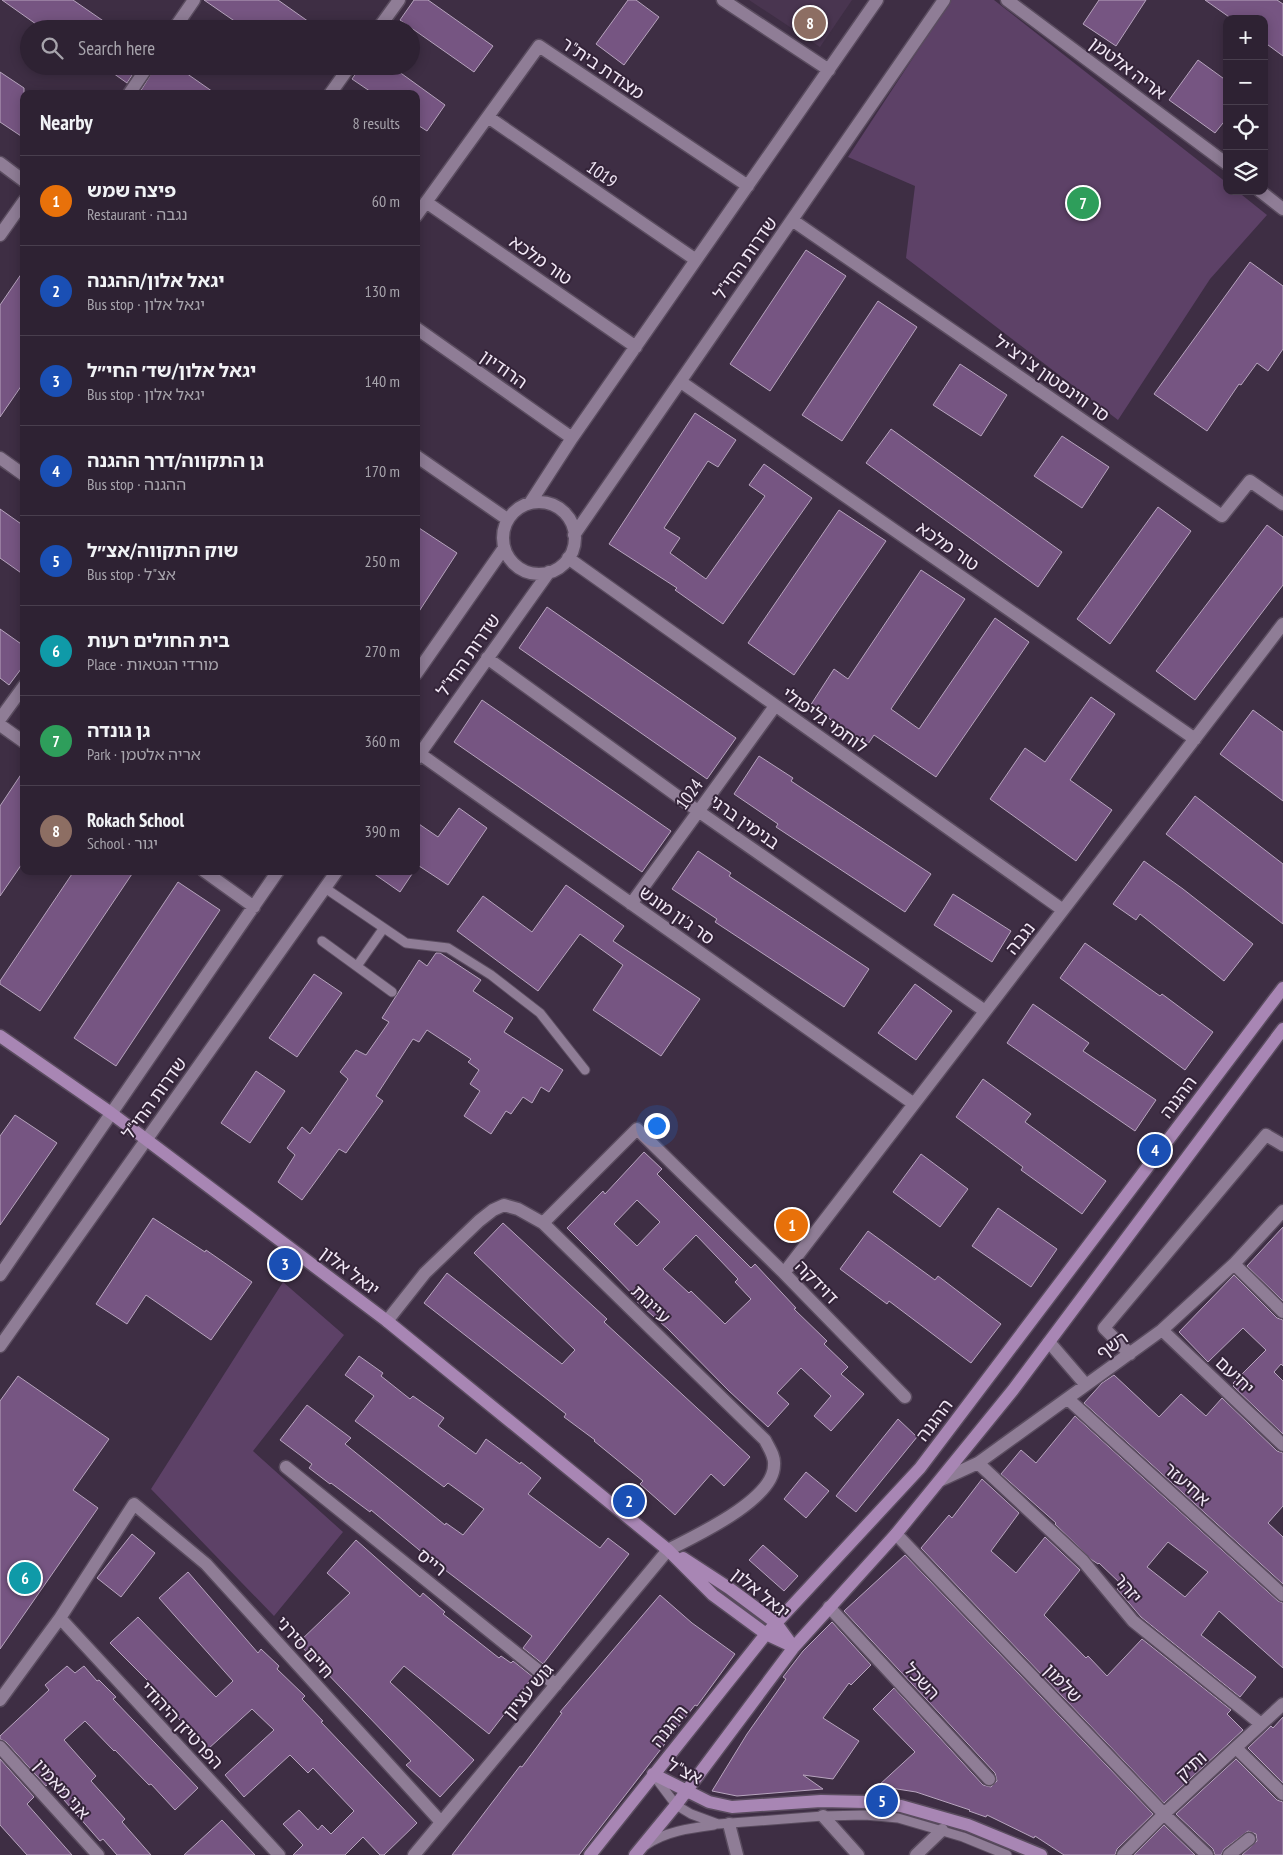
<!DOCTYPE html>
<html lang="en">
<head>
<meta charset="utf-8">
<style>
  body { margin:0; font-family:"PT Sans Narrow","Noto Sans Hebrew",sans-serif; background:#3a2f3f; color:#f1f3f6 }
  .controls { position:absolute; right:15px; top:15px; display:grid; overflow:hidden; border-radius:10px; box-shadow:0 2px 12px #0003 }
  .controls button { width:45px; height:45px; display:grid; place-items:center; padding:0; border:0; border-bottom:1px solid #493f4e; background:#2e2233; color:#f1f3f6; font:25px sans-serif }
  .you { position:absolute; left:656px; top:1125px; width:18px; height:18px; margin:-12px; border:4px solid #fff; border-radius:50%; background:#1a73e8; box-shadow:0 0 0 8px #1a73e833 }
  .badge { display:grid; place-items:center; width:32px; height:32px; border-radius:50%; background:#ea580c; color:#fff; font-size:16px; font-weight:700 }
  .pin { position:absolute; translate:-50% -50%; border:2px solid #fff; box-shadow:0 1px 5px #0006 }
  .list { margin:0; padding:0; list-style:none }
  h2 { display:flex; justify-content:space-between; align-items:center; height:65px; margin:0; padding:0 20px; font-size:21px }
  h2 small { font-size:16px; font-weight:400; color:#a7a4ac }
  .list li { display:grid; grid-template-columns:32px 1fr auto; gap:15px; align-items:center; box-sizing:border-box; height:90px; padding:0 20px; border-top:1px solid #493f4e }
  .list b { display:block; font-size:19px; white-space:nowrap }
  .list p { margin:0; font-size:16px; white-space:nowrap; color:#a7a4ac }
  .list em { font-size:16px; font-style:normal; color:#a7a4ac }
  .icon { flex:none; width:28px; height:28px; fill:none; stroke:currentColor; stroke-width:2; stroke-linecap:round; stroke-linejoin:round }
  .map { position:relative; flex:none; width:1283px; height:1855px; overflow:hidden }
  .search { position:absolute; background:#2e2233; box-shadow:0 2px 12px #0003; left:20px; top:20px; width:400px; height:55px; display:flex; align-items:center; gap:12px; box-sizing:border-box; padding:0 18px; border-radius:28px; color:#a7a4ac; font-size:19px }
  .panel { position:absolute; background:#2e2233; box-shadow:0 2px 12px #0003; left:20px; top:90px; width:400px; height:785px; border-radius:10px }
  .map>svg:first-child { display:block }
  .built { fill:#493550 }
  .green { fill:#5d4167 }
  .building { fill:#765582; stroke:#b7a4be; fill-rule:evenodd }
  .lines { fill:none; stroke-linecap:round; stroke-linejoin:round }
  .lane-casing { stroke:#5a4c5f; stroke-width:11 }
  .street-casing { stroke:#5a4c5f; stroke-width:15 }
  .secondary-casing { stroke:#5a4c5f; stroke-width:15 }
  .lane { stroke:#8f7d96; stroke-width:9 }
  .street { stroke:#8f7d96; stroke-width:12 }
  .secondary { stroke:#a886b4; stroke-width:12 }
  .labels { text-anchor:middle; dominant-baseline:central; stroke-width:4; stroke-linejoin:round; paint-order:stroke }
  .street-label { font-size:18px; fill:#f1e7f5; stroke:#342439 }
</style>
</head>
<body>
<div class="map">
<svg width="1283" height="1855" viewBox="0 0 1283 1855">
  <rect width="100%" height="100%" fill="#3e2e44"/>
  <!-- built -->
  <path class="built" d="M749,0H852L820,47Z"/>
  <!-- green -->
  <path class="green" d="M951,0H994L1227,183V191H1237L1267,215L1210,279L1118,420L906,258L915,186L848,157Z
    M283,1282L344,1335L253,1451L343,1532L274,1616L151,1489Z"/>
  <!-- building -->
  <path class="building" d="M2,0H73L115,29H43Z
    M204,0H278L319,29H246Z
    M414,0H428L493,46L474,72L400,20Z
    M628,0H636L659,17L624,65L596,44Z
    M1099,0H1146L1116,46L1083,24Z
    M1205,0H1277L1283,4V56L1264,42V19H1232Z
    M1198,60L1227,81V118L1215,133L1169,100Z
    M103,66H138L127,83Z
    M156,66H176L216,94H143L140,92Z
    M361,66H391L445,105L427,131L416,124V94H374L352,79Z
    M0,72L24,88V138L0,122Z
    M806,250L846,276L770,391L730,364Z
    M1250,262L1283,286V349L1268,371L1257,363L1241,385L1239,384L1207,431L1154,394Z
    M24,270V382L0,417V305Z
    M878,301L917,327L842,441L802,415Z
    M960,364L1007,395L981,436L933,405Z
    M695,413L736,440L718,467L708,461L664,528L680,538L670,553L706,579L765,496L749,485L764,464L812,498L723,624L675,590L677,588L609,544Z
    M891,429L1062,552L1038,587L866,463Z
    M1062,436L1109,467L1082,508L1034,476Z
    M1158,507L1191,531L1110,644L1077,619Z
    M0,509L24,526V575L0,558Z
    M839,510L886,541L794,675L748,643Z
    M1267,525L1283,537V585L1195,700L1156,671Z
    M416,526L457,553L416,616Z
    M921,570L965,599L891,709L919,729L995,618L1029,642L936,777L874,735L868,744L810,706L834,669L848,679Z
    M547,607L736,738L707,779L519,648Z
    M0,629L24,646V665L9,685L0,678Z
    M1091,697L1115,714L1070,780L1112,810L1076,861L990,799L1025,748L1045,762Z
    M482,700L671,831L642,872L454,742Z
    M1253,710L1283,732V801L1220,754Z
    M759,756L793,778L791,781L931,874L905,912L776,827L778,824L734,794Z
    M24,770V861L0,896V806Z
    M1195,796L1283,864V924L1166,834Z
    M459,808L487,828L448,885L416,864V822L438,837Z
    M698,851L731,873L729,876L869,969L844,1007L715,922L717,919L672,889Z
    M1144,861L1183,889L1253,944L1224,981L1140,914L1136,920L1113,904Z
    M74,871H134L40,1011L0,984V981Z
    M370,871H414L400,892Z
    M178,882L220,910L116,1066L74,1038Z
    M566,885L624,926L613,941L700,999L661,1056L593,1010L623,965L580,934L538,991L457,931L483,896L532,932Z
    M953,894L1011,931L992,962L934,925Z
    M1085,943L1160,996L1162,994L1213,1032L1185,1070L1060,978Z
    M436,953H440L481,980L473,991L513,1018L504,1032L563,1070L549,1092L541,1087L532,1103L523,1097L511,1114L506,1111L491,1134L464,1116L480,1091L470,1084L479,1070L468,1062L471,1059L427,1030L419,1042L413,1039L376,1096L383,1101L346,1153L339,1149L302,1200L278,1182L295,1155L287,1148L302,1127L310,1134L348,1079L340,1072L356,1050L366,1055L389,1022L382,1018L419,960L427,966Z
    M314,974L342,993L297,1057L269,1038Z
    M915,984L952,1011L916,1060L878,1033Z
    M1033,1004L1089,1043L1083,1051L1156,1100L1135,1131L1007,1043Z
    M256,1071L285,1091L250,1143L221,1123Z
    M983,1079L1031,1114L1025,1122L1106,1181L1082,1214L1021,1170L1023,1167L956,1117Z
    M15,1115L57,1143L0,1225V1136Z
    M644,1152L662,1169L657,1174L751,1268L755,1264L796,1308L794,1309L827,1341L824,1344L848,1367L841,1374L864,1394L831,1431L814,1416L831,1396L801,1368L777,1393L789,1404L768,1427L729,1391L668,1329L637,1302L638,1300L611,1272L567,1228L603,1191L605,1194ZM637,1200L660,1222L637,1246L614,1224ZM696,1235L738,1279L735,1282L751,1299L725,1324L691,1291L689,1293L663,1269Z
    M921,1154L968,1189L940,1227L893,1192Z
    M998,1208L1057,1249L1031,1287L972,1246Z
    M153,1218L205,1252L206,1250L252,1282L211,1340L146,1295L127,1324L96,1304Z
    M503,1223L607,1319L604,1322L750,1457L724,1486L711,1474L675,1515L640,1484L643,1481L594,1441L595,1440L564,1417L566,1414L424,1303L447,1273L562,1364L575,1350L474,1253Z
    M1283,1227V1301L1247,1266Z
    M868,1231L935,1280L938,1276L1001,1324L971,1363L889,1301L887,1304L840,1269Z
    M1234,1275L1277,1318L1283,1320V1366L1281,1364L1274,1372L1283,1381V1434L1233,1386L1235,1385L1233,1383L1266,1350L1243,1328L1208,1362L1179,1332Z
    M359,1356L383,1373L381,1376L410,1399L413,1396L444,1418L438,1426L476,1454L486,1439L520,1464L521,1462L541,1478L528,1494L600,1548L608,1538L629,1554L543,1664L523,1648L532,1636L424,1554L371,1510L370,1512L331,1483L330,1484L309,1468L312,1464L280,1440L307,1405L351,1438L345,1444L445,1525L446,1523L463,1535L484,1509L448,1483L444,1487L355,1421L374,1396L345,1375Z
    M1114,1375L1159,1417L1181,1394L1206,1416L1222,1398L1277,1451L1283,1453V1506L1268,1523L1283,1537V1584L1084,1403L1102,1383Z
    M18,1376L109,1439L73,1490L98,1508L0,1649V1401Z
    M1075,1416L1278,1601L1283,1603V1668L1219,1611L1201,1635L1256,1677L1240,1697L1141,1617L1117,1589L1121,1584L1099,1563L1098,1564L1092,1560L1055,1524L1056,1523L1001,1474L1021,1450L1036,1463ZM1168,1542L1208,1572L1185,1597L1147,1567Z
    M898,1419L917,1437L856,1512L836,1496Z
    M806,1472L829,1491L806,1518L784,1499Z
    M982,1479L1019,1513L991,1551L1016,1573L1045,1537L1080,1570L1044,1615L1086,1658L1088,1656L1107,1676L1142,1639L1231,1710L1227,1714L1243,1730L1164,1803L921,1548L949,1515L952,1518Z
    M132,1534L155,1553L121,1597L97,1578Z
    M356,1540L420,1597L423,1593L445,1612L443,1614L499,1658L501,1656L511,1663L513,1661L533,1677L489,1734L404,1666L390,1682L474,1760L440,1797L406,1765L411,1761L298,1643L350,1593L327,1573Z
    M763,1545L798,1576L784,1591L749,1560Z
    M905,1555L1153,1814L1117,1849L1115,1855H1064L1035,1836L1034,1838L987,1815L986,1817L969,1811L970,1810L916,1792L878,1786L915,1752L873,1709L894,1688L983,1785L991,1787L997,1781L995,1773L844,1611Z
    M188,1572L258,1653L261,1649L279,1666L277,1669L305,1696L302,1699L323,1721L321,1722L417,1823L384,1855H380L363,1837L345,1855H293L303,1845L283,1824L299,1810L318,1830L322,1825L331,1834L354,1811L313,1768L308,1773L290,1755L244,1797L225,1775L274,1730L252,1709L208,1749L148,1687L151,1684L110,1643L138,1617L216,1697L233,1681L159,1598Z
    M660,1595L692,1623L735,1654L697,1706L695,1705L579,1855H452L520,1766L522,1767L562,1713L560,1712Z
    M832,1622L871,1665L851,1685L849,1683L823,1718L859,1741L833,1779L803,1775L823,1789L737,1796L712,1791L747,1734L786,1679L783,1677L803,1651Z
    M67,1666L75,1673L84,1666L97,1681L99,1680L116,1697L113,1699L198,1788L175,1810L151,1784L149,1785L115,1750L114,1751L85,1721L64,1740L96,1776L91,1781L125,1819L122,1822L151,1855H117L103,1839L100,1841L49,1783L46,1786L6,1742L0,1739V1736L49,1690L45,1685Z
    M1283,1717V1783L1248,1748L1271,1726L1273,1728Z
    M0,1759L34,1797L27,1804L72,1855H27L0,1825Z
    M1236,1759L1277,1800L1283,1802V1855H1242L1257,1841L1256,1834L1248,1831L1224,1849L1221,1855H1215L1213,1849L1176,1814Z
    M222,1820L255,1855H184Z
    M1164,1825L1195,1855H1134Z"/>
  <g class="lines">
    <defs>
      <path id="lane" d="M325,888L406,943L448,948L491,975L540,1013L585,1070
        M322,941L392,992
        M357,966L383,929
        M655,1777L676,1805L691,1814L718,1824L823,1816L865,1815L898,1818L963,1837L1007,1855
        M646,1845C666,1831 691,1828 714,1825"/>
      <path id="street" d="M723,0L829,70
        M1007,0L1227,164
        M174,29L194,0
        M378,29L399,0
        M129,94L148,66
        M330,94L350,66
        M488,117L696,260
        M0,163L24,181
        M1260,191L1283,209
        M426,202L636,347
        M416,216L539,46L748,186
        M792,220L1222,516L1250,481L1283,504
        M0,235L24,201
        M416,328L572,438
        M681,382L1195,739
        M416,456L507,519
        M0,458L24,475
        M503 538a36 36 0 1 1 72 0a36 36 0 1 1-72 0Z
        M530,503L572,438L877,0
        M574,535L944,0
        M568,558L1063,910
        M487,658L698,811L985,1011
        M416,674L504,548
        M0,719L24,686
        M0,725L24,742
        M420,754L914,1104
        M416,759L549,572
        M204,871L254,907
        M631,904L775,706
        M543,1223L637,1129L784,1273L905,1397
        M1234,1264L1283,1312
        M784,1273L1283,624
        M0,1275L278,871
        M387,1321L425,1273L479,1221L493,1210L504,1205L518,1209L543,1223L765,1440C769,1448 775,1456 774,1465C774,1500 695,1536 668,1550L414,1855
        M1162,1330L1283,1445
        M1049,1342L1086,1385
        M0,1346L337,871
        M1130,1354L1104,1328L1266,1135L1283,1145
        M1068,1399L1283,1595
        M978,1463L1083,1561L1133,1621L1261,1724
        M286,1467L556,1685
        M941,1480L978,1463L1162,1330L1234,1264L1283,1211
        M896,1534L1164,1814L1207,1855
        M829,1607L989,1779
        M60,1618L279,1855
        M0,1700L60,1618L134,1504L206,1564L441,1822
        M0,1747L98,1855
        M1236,1748L1283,1794
        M823,1816L858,1855
        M729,1824L737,1855
        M916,1855L942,1830
        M1123,1855L1164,1814L1283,1704
        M1229,1855L1249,1839"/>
      <path id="secondary" d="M0,1036L111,1113L387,1321L668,1550L713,1595L766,1634L794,1647
        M683,1558L729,1588L776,1623L792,1645
        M653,1774L709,1802L732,1807L821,1801L867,1802L901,1806L968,1825L1041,1855
        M590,1855L766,1634L920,1468L1283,988
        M635,1855L676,1805L794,1647L896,1534L1013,1390L1283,1029"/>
    </defs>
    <!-- lane casing -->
    <use href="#lane" class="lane-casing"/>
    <!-- street casing -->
    <use href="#street" class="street-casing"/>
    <!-- secondary casing -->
    <use href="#secondary" class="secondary-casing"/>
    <!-- lane -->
    <use href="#lane" class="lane"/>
    <!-- street -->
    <use href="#street" class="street"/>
    <!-- secondary -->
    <use href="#secondary" class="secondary"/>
  </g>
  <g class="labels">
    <!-- street labels -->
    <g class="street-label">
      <text transform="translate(603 68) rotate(34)">מצודת בית"ר</text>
      <text transform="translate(1128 68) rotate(37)">אריה אלטמן</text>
      <text transform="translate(602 174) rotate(35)">1019</text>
      <text transform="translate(745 258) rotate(-55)">שדרות החי"ל</text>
      <text transform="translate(541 260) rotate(35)">טור מלכא</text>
      <text transform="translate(504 369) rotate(35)">הרודיון</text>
      <text transform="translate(1052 378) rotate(35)">סר ווינסטון צ'רצ'יל</text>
      <text transform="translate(948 546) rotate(35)">טור מלכא</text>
      <text transform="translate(468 655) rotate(-55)">שדרות החי"ל</text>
      <text transform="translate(825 720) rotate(35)">לוחמי גליפולי</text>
      <text transform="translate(689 794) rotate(-54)">1024</text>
      <text transform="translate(745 822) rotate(35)">בנימין ברגי</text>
      <text transform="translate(677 915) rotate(35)">סר ג'ון מונש</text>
      <text transform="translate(1020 938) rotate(-52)">נגבה</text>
      <text transform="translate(1178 1097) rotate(-53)">ההגנה</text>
      <text transform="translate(154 1098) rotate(-54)">שדרות החי"ל</text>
      <text transform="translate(350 1271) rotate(37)">יגאל אלון</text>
      <text transform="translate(817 1282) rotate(46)">דוידקה</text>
      <text transform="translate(651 1304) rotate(44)">עיינות</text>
      <text transform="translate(1112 1345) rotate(-35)">רשף</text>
      <text transform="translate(1235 1375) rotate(44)">יחיעם</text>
      <text transform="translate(934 1420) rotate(-53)">ההגנה</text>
      <text transform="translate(1187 1484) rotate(42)">אחיעזר</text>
      <text transform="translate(432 1562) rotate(39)">רייס</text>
      <text transform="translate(1128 1588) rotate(51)">יזהר</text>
      <text transform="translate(761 1593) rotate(39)">יגאל אלון</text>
      <text transform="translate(305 1647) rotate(48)">חיים סירני</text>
      <text transform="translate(922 1681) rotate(47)">השכל</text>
      <text transform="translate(1063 1683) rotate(46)">שלמון</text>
      <text transform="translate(528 1691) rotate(-50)">גוש עציון</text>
      <text transform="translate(182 1725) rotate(47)">הפרטיזן היהודי</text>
      <text transform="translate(669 1726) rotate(-52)">ההגנה</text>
      <text transform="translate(1191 1766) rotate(-42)">ותיק</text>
      <text transform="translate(685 1771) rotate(27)">אצ"ל</text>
      <text transform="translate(62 1789) rotate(48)">אני מאמין</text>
    </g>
  </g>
</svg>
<div class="controls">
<button>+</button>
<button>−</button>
<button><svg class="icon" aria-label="locate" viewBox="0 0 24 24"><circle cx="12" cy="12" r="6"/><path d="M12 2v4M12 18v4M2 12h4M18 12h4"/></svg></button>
<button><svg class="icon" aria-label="layers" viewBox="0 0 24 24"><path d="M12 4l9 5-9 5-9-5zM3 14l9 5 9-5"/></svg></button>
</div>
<div class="you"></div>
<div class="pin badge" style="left:792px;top:1225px;background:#e8710a">1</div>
<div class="pin badge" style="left:629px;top:1501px;background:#1a4fb4">2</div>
<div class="pin badge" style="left:285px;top:1264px;background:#1a4fb4">3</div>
<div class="pin badge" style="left:1155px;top:1150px;background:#1a4fb4">4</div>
<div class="pin badge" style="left:882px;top:1801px;background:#1a4fb4">5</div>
<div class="pin badge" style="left:25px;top:1578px;background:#0f9aa8">6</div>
<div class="pin badge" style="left:1083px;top:203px;background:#2e9e5b">7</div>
<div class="pin badge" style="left:810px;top:23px;background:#8d6e63">8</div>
<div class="search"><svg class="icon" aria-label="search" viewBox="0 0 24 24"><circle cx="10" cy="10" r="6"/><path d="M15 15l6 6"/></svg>Search here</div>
<section class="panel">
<h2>Nearby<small>8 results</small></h2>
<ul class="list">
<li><span class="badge" style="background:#e8710a">1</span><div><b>פיצה שמש</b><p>Restaurant · נגבה</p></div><em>60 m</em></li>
<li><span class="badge" style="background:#1a4fb4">2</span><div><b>יגאל אלון/ההגנה</b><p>Bus stop · יגאל אלון</p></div><em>130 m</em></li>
<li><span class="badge" style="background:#1a4fb4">3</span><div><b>יגאל אלון/שד׳ החי״ל</b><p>Bus stop · יגאל אלון</p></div><em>140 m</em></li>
<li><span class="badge" style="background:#1a4fb4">4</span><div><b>גן התקווה/דרך ההגנה</b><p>Bus stop · ההגנה</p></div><em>170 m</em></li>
<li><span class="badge" style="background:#1a4fb4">5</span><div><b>שוק התקווה/אצ״ל</b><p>Bus stop · אצ&quot;ל</p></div><em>250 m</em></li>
<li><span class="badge" style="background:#0f9aa8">6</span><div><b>בית החולים רעות</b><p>Place · מורדי הגטאות</p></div><em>270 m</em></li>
<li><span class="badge" style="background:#2e9e5b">7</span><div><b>גן גונדה</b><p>Park · אריה אלטמן</p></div><em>360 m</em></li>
<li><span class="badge" style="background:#8d6e63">8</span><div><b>Rokach School</b><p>School · יגור</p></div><em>390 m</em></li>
</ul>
</section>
</div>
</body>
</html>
